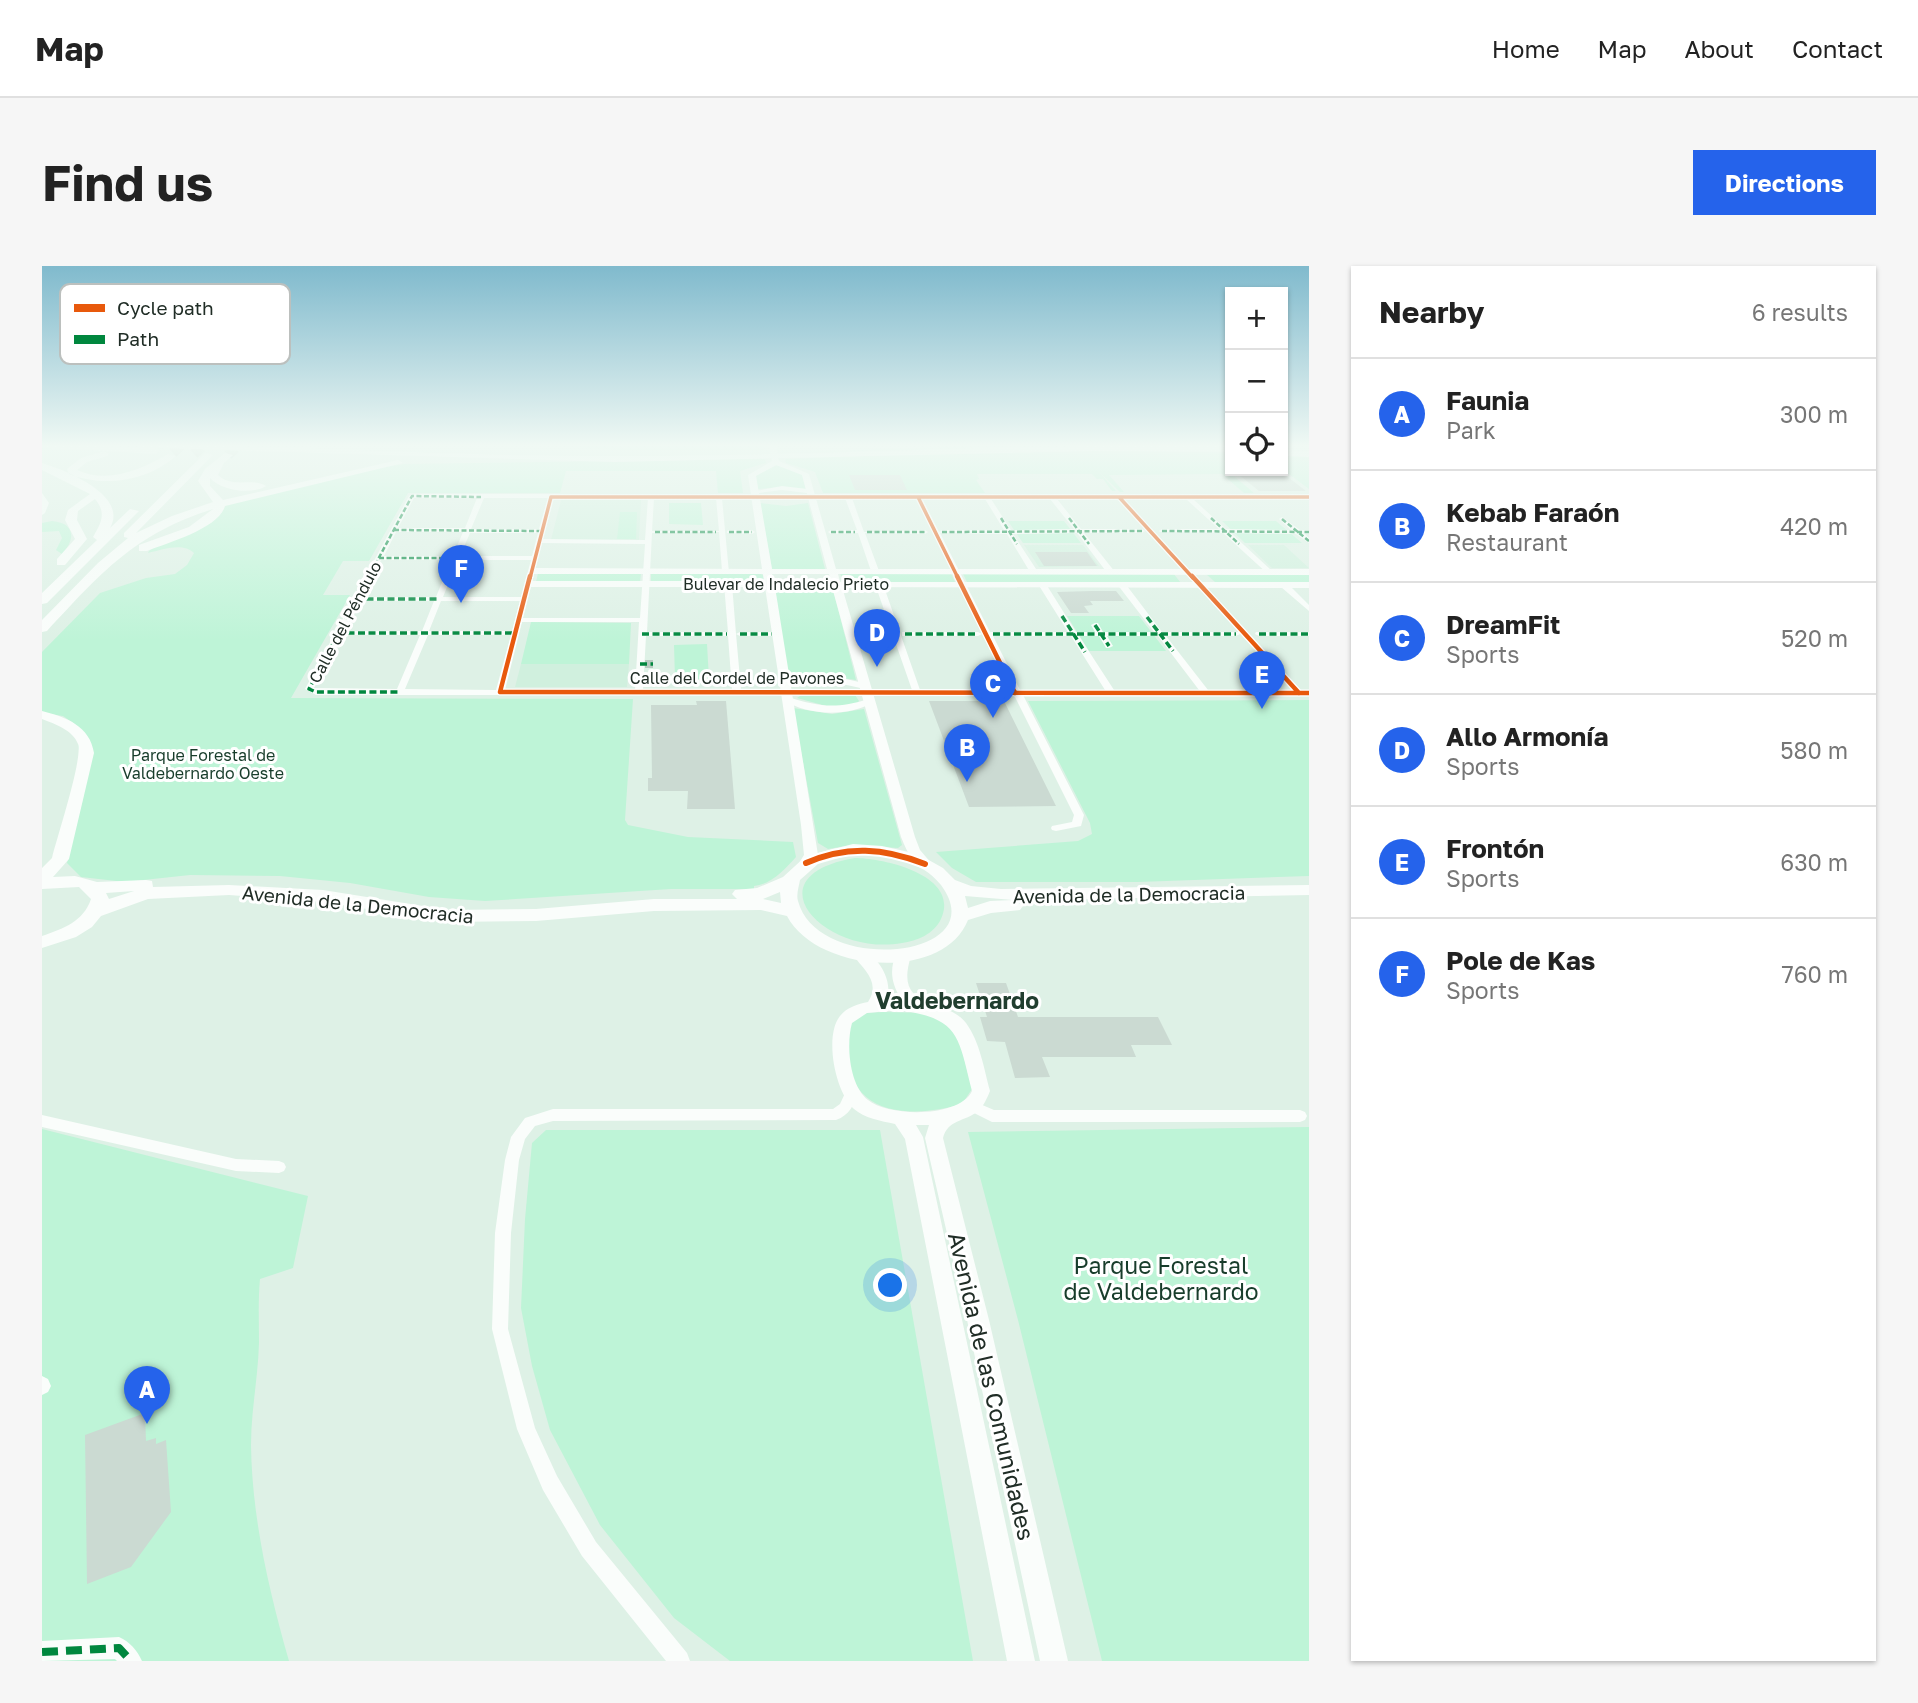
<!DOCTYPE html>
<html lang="en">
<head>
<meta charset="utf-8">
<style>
  body { margin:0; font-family:"Golos Text",sans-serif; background:#f6f6f6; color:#222 }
  .controls { position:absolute; right:21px; top:21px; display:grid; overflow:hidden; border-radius:0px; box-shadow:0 2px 5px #0004 }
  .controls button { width:63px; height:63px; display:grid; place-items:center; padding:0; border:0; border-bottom:2px solid #e0e0e0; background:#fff; color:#222; font:35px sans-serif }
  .you { position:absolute; left:849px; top:1020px; width:24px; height:24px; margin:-18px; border:5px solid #fff; border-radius:50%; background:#1a73e8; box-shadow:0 0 0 10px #1a73e833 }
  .badge { display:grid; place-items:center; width:46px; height:46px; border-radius:50%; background:#2563eb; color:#fff; font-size:23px; font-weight:700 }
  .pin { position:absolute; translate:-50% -58px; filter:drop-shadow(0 2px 4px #0008) }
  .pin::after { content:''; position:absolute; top:37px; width:24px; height:21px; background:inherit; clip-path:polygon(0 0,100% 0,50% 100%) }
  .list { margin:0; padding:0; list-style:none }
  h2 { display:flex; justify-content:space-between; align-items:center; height:91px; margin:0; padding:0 28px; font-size:30px }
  h2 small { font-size:23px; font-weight:400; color:#767676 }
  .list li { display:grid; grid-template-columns:46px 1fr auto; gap:21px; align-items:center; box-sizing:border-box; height:112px; padding:0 28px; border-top:2px solid #e0e0e0 }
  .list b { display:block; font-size:26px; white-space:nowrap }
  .list p { margin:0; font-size:23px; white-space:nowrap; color:#767676 }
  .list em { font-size:23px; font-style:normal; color:#767676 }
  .icon { flex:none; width:38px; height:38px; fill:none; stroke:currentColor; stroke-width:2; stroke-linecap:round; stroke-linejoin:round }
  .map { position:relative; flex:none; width:1267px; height:1395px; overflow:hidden; border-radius:0px }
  header { display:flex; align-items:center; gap:42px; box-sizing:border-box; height:98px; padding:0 35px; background:#fff; border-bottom:2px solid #e0e0e0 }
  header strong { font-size:33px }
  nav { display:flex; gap:38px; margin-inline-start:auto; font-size:24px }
  .intro { display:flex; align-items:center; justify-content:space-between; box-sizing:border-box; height:168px; padding:0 42px }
  h1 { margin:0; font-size:49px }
  .button { padding:18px 32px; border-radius:0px; background:#2563eb; color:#fff; font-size:24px; font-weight:700 }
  main { display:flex; gap:42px; padding:0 42px }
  aside { flex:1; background:#fff; border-radius:0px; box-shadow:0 2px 5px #0004 }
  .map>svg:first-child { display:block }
  .built { fill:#d0f0de }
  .green { fill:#bef4d7 }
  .building { fill:#cbdad2 }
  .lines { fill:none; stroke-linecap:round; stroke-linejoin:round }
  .street-tunnel { stroke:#b8cac0; stroke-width:8; stroke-dasharray:8 4.5; stroke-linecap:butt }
  .highway-tunnel { stroke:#b8cac0; stroke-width:10; stroke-dasharray:10 5; stroke-linecap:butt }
  .street { fill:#fafdfb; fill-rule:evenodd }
  .secondary { fill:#fafdfb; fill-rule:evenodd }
  .primary { fill:#fafdfb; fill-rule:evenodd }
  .highway { fill:#fafdfb; fill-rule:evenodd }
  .quiet-far2 { stroke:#00873e; stroke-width:2.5; stroke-dasharray:5 2.5; stroke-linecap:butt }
  .quiet-far1 { stroke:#00873e; stroke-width:3.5; stroke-dasharray:7 3.5; stroke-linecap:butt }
  .quiet { stroke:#00873e; stroke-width:8; stroke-dasharray:16 8; stroke-linecap:butt }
  .cycleway-far2-casing { stroke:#fff; stroke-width:6 }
  .cycleway-far1-casing { stroke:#fff; stroke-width:7 }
  .cycleway-casing { stroke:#fff; stroke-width:10 }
  .cycleway-far2 { stroke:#e8590c; stroke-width:3.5 }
  .cycleway-far1 { stroke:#e8590c; stroke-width:4.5 }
  .cycleway { stroke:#e8590c; stroke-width:6 }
  .labels { text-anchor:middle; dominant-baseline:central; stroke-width:6; stroke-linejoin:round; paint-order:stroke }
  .far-street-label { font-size:16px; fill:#202d26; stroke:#fff }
  .far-park-label { font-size:16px; fill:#183d2b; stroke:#fff }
  .street-label { font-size:19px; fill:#202d26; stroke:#fff }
  .quarter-label { font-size:23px; font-weight:bold; fill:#213e2f; stroke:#fff }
  .near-park-label { font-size:23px; fill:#183d2b; stroke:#fff }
  .near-street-label { font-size:23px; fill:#202d26; stroke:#fff }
  .key { fill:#fff; stroke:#bcc0be; stroke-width:2 }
  .key-label { font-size:19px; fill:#202d26 }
</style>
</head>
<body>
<header>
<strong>Map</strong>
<nav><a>Home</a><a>Map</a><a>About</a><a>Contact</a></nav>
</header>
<div class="intro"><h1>Find us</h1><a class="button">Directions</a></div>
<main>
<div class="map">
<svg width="1267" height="1395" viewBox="0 0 1267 1395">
  <rect width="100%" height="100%" fill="#def1e6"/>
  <!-- built -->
  <path class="built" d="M519,234H599L597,274H509Z
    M982,279H1041L1057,300L997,301Z
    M1206,279H1242L1267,302H1230Z
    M479,398H587L585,421H473Z"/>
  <!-- green -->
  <path class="green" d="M485,179H721L722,184H585Z
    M950,179H1159L1188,181L1035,179L741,187Z
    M1070,183L1188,187V205H1241V189L1267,190V223L1243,205L1187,206L1212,227H1202L1180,208L1067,209L1082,226H1078L1057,206L1074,225H1070L1061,213H1055L1050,208H935L937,213L934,214L943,227H781L773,206L744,197L743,193L924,186Z
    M723,193L724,197L698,205L701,227H676L674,205H524L518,227H366L327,295H301L281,329H308L249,432L591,433L583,554L586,559L646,571L751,576L754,591C742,604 730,618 712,620V623H629L443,635L387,631L308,617L238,610L148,609L83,616L39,611L25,597L42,528L34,459L21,450L0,447V386L58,327L104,312L133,308L145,299L152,287C140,276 121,284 106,287L107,285C126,269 177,265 183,239L337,202L363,198Z
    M735,199L760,208L764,223L739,221L716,223L714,209Z
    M627,237H659L661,259L627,258Z
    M718,237L744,240L766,237L783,303H730Z
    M578,246H595L594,273H575Z
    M10,255C33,257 34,273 20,288L14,284L20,272L17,265L0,266V257Z
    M966,255H1022L1039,277H981Z
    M1180,255H1234L1260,277H1203Z
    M496,307H599L598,316H494Z
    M609,307H717L721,309L722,314L609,316Z
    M798,307H909L913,316H801Z
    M1131,307L1139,317L925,316L921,308Z
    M1164,308H1267V316H1173Z
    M739,320H786L791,323L814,414L779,409L747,415L733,323Z
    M1025,350H1097L1124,385H1047Z
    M489,356L589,357L587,398H479Z
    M665,378L667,413H633L632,379Z
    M813,429L817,435L814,438L788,441L755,432L758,430Z
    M1267,434V610L1096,616H934L910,602L894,586L1036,575L1050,568L1048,557L986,435Z
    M751,442L790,448L822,443L860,579L856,582L810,579L786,583L776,577Z
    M813,592C841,592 919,609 899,653C892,668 875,675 860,677C783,691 706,610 813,592Z
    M841,746L888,747L916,768L930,823L920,838C850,858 790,840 809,755L822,747Z
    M1267,861V1395H1060L976,1054L926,866Z
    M0,863L266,930L251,1002L218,1013C216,1035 217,1056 217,1077C216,1112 209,1145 209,1179C210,1252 227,1325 247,1395H0Z
    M504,864H838L931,1395H688L632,1352L558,1259L508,1164L490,1100L479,1042L483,953L490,877Z"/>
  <!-- building -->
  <path class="building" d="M1196,208H1242L1264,225H1217Z
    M807,209H858L865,224H813Z
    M993,286H1045L1055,300H1002Z
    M1050,325H1074L1082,335H1048L1051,339L1042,340L1047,347H1029L1015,326Z
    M654,435H684L693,543H645L646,525H606V512H610L609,439H655Z
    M887,435H962L1014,540L927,541Z
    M934,717H964L976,751H1116L1130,779H1089L1094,791H1000L1008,811L973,812L963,776L945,775L938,751H945Z
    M103,1147L104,1175L114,1172V1178L124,1174L129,1246L89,1301L45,1318L43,1169Z"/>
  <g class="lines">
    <!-- street-tunnel -->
    <path class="street-tunnel" d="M603,398H611"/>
    <!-- highway-tunnel -->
    <path class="highway-tunnel" d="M131,187L140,179
      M152,188L162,179
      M186,189L197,179"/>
    <!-- street -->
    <path class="street" d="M740,220L765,223L768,225L765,227L740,224L717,227L714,225Z
      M0,227L7,237L3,247L0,249Z
      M370,228L1267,229V233H1151L1184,263L1249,264L1238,254L1237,253L1240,251L1258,264H1267V268H1263L1267,272V277L1254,268L1189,267L1229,304L1230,306L1226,308L1181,267L1118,266L1117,265L1120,263H1177L1144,233H1082L1259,424H1267V430L981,429L1042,549L1039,560L1014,565L1010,564L1009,562L1010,560L1030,556L1032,549L972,429H274L263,423L292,369L291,367L294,365L367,230ZM372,232H435L423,262H356ZM442,232H506L497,263H429ZM512,232H606L603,274L501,273ZM612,232H674L677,265H610ZM680,232H803L815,264H789L786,266L789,268L816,267L829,305L833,307L837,305L823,267L883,268L886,266L883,264L822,266L810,232H874L969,424H878L841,318L837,316L833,318L870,424H699L694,368L698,370H730L734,368L730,366H698L694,368L690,318L686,316L682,318L686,366H605L610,267L677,266L680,305L687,307ZM880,232L943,233L962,264H900L897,266ZM949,233H1008L1032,263L969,264ZM1015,233H1075L1250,424H1166L1124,370H1194L1198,368L1197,366H1120L1082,316H1079L1075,318L1112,366H1061L1056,357H1053L1049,359L1053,366H1034L1004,318L1000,316L996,318L1026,366H948L898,267L965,268L988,306L992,308L996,306L971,268L1035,267L1066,308H1069L1073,306L1042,267H1100L1103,265L1100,263H1039ZM354,266H421L411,290H342ZM428,267H496L490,290H418ZM500,277L603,278L598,352H481ZM339,294H409L394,331H320ZM416,294H489L479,331H401ZM318,335H392L380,365H302ZM399,335H478L470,365H387ZM480,356H597L593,424H463ZM300,369H378L355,423L272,422ZM386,369H469L454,424L363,423ZM604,370H686L690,424H601ZM951,370H1029L1063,424H978ZM1037,370H1057L1064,382H1067L1071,380L1065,370H1116L1157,424H1072Z
      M687,264H710L713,266L710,268L685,267V265Z
      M1239,317H1245L1267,339V345L1239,321Z
      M818,366H846L850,368L846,370H818Z
      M860,366H936L940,368L936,370H860Z
      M1214,366H1267V370H1217L1213,368Z
      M782,408L826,418L827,420L823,423L782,414L743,422L739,419Z
      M746,431C778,441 794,443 827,433L831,436C808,451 765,450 742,434Z
      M810,822L815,823L817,827C811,839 808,849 794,854L511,855L493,860L483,873L477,894L469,967L466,1063L493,1162L515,1210L554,1276L645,1387L648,1395H624L540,1290L501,1224L475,1163L450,1063L453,967L463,894L469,871L483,852L511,843H791L798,838L805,823Z
      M931,835L952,844H1258L1263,846L1265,850L1263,854L1258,856H950L926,844L924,840L926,836Z
      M0,849L194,893L237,895L242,897L244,901L242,905L237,907L194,905L0,861Z
      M0,1110L6,1113L9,1120L6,1126L0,1129Z
      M77,1371C88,1376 95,1384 100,1395H75L73,1393L0,1395V1375Z"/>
    <!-- secondary -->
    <path class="secondary" d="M727,179H734L737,195L767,208L794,303H1267V309L796,308L798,316H1267V322L800,321L873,571L878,584L890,598L883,602C870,598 864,583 859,571L790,321H733L776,589L769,600H759L757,597L762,589L759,559L723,321H487L482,318L487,315H722L721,308H491L486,305L491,302L720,303L706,209L730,195ZM734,199L760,209L785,303H730L714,210ZM730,308H787L789,316L732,315Z
      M819,684C837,690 851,715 845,733H859C849,717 847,703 855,686H867L869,690C851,746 903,730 924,757C938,776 942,803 948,825C945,832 942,840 936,845C923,856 906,853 901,872L947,1054L1026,1395H998L925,1054L883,872L887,859H874L881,871L993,1395H965L863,873L853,858C839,855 822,852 812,843C793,826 782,770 798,750C805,741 816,738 826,736C839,716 822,704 811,689ZM856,744C918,752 916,770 930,825C917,852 847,851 826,834C807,819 804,778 810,757L825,747Z"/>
    <!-- primary -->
    <path class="primary" d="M0,445C24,451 48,460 52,487L27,593L11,611L33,610L55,616L104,614L110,615L111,621L187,619L281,624L406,644L494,643L612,633H695L690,628L693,624L715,622L741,611L764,590L811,578L840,580L876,588L901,602L913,614L929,620L959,623L1267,619V629L972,634L981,640L978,644L949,647L926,654C901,717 774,706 745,650L719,644L612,645L494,655L406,656L281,636L187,629L106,633L59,650L50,661L34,671L0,682V670C21,663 42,655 49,633L37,621L0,623V602L10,592C15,571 41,493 36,478C31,464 13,458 0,453ZM811,588C842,589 879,593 899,619C954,693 776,710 756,635C754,629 757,620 758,614L776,598ZM92,625L67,633L64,627ZM738,626L739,637L721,633ZM923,630L971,634L948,635L926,642Z"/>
    <!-- highway -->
    <path class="highway" d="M0,179L98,181L96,179C257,179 417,191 579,190C782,190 985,177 1188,180V186L1051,185L573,196L114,182L118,185L113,188L62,185L67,188L65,190L45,196L35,204C66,218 98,204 126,188L134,190C106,215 62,222 27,208L25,203L39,192L62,185L0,182Z
      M1241,184L1267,185V191L1241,190Z
      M163,187L171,189L94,267L130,250L171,236L156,215L163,203L183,187L191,189L182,197L176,209C191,223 210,211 224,220C210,229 180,225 168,212V220L181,234L356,194L361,197L183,240C176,263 127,276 105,285H97V279L147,261L171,243C92,268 59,307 5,365L0,366V354L56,297L86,272L82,271V267Z
      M0,197C23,204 87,229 68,262L88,243L97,245L5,337L0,338V327L55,274L51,271C59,257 65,247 53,233L36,245L35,254L45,273L23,299H15V293L33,273L23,254L26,244L48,228L0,204Z"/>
    <!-- quiet-far2 -->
    <path class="quiet-far2" d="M959,252L975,278
      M1027,252L1047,278
      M1169,252L1197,278
      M1240,253L1267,275
      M352,264L500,265
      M1120,265L1267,266
      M613,266H674
      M687,266H710
      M789,266H813
      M825,266H883
      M900,266L1100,265
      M337,292H414
      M326,312L370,230L439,231"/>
    <!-- quiet-far1 -->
    <path class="quiet-far1" d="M327,310L267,423L274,426H358
      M314,333H397
      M1020,350L1043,386
      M1105,351L1131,385
      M1053,359L1067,380
      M295,367H474
      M600,368H685
      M698,368H730
      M821,368H846
      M863,368H936
      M951,368H1194
      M1217,368H1267
      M598,398H611"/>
    <!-- quiet -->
    <path class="quiet" d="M0,1386L77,1382L89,1395"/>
    <defs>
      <path id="cycleway-far2" d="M876,231L916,312
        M1077,231L1151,312
        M488,312L509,231H1267"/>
      <path id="cycleway-far1" d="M488,310L458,426L1267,427
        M915,310L973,427
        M1150,310L1257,427"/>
      <path id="cycleway" d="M764,597C805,579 842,582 883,598"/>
    </defs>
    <!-- cycleway-far2 casing -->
    <use href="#cycleway-far2" class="cycleway-far2-casing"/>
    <!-- cycleway-far1 casing -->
    <use href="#cycleway-far1" class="cycleway-far1-casing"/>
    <!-- cycleway casing -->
    <use href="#cycleway" class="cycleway-casing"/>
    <!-- cycleway-far2 -->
    <use href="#cycleway-far2" class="cycleway-far2"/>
    <!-- cycleway-far1 -->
    <use href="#cycleway-far1" class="cycleway-far1"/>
    <!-- cycleway -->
    <use href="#cycleway" class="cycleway"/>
  </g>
  <!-- sky -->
  <linearGradient id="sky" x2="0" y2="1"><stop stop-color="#80bacd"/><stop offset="0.48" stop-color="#f0f9f4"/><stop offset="1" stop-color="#f0f9f4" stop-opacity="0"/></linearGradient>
  <rect width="1267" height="374" fill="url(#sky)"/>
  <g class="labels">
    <!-- far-street labels -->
    <g class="far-street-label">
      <text x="744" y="318">Bulevar de Indalecio Prieto</text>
      <text transform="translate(303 356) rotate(-62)">Calle del Péndulo</text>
      <text x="695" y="412">Calle del Cordel de Pavones</text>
    </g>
    <!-- far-park labels -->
    <g class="far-park-label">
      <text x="161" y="489">Parque Forestal de<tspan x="161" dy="18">Valdebernardo Oeste</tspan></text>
    </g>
    <!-- street labels -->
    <g class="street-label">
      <text transform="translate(1087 628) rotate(-1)">Avenida de la Democracia</text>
      <text transform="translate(316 638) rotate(6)">Avenida de la Democracia</text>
    </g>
    <!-- quarter labels -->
    <g class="quarter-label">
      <text x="915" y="734">Valdebernardo</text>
    </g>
    <!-- near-park labels -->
    <g class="near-park-label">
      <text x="1119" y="999">Parque Forestal<tspan x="1119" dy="26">de Valdebernardo</tspan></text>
    </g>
    <!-- near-street labels -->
    <g class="near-street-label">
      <text transform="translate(950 1120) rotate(77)">Avenida de las Comunidades</text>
    </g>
  </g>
  <!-- legend -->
  <rect x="18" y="18" width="230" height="80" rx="10" class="key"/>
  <rect x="32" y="38" width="31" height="8" fill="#e8590c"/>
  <rect x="32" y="69" width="31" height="9" fill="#00873e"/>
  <g class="key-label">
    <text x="75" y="49">Cycle path</text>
    <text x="75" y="80">Path</text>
  </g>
</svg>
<div class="controls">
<button>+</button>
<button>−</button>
<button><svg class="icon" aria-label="locate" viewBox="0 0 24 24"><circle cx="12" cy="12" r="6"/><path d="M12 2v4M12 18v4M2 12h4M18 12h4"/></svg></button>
</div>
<div class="you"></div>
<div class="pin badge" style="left:105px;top:1158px">A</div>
<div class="pin badge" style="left:925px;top:516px">B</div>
<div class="pin badge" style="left:951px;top:452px">C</div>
<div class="pin badge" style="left:835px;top:401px">D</div>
<div class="pin badge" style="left:1220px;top:443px">E</div>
<div class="pin badge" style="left:419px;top:337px">F</div>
</div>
<aside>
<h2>Nearby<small>6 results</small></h2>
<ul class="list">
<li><span class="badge">A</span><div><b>Faunia</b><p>Park</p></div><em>300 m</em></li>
<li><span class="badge">B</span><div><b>Kebab Faraón</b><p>Restaurant</p></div><em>420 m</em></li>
<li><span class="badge">C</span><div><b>DreamFit</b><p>Sports</p></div><em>520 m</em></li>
<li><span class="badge">D</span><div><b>Allo Armonía</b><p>Sports</p></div><em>580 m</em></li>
<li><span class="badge">E</span><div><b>Frontón</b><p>Sports</p></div><em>630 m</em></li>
<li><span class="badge">F</span><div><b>Pole de Kas</b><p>Sports</p></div><em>760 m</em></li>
</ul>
</aside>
</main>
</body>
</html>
